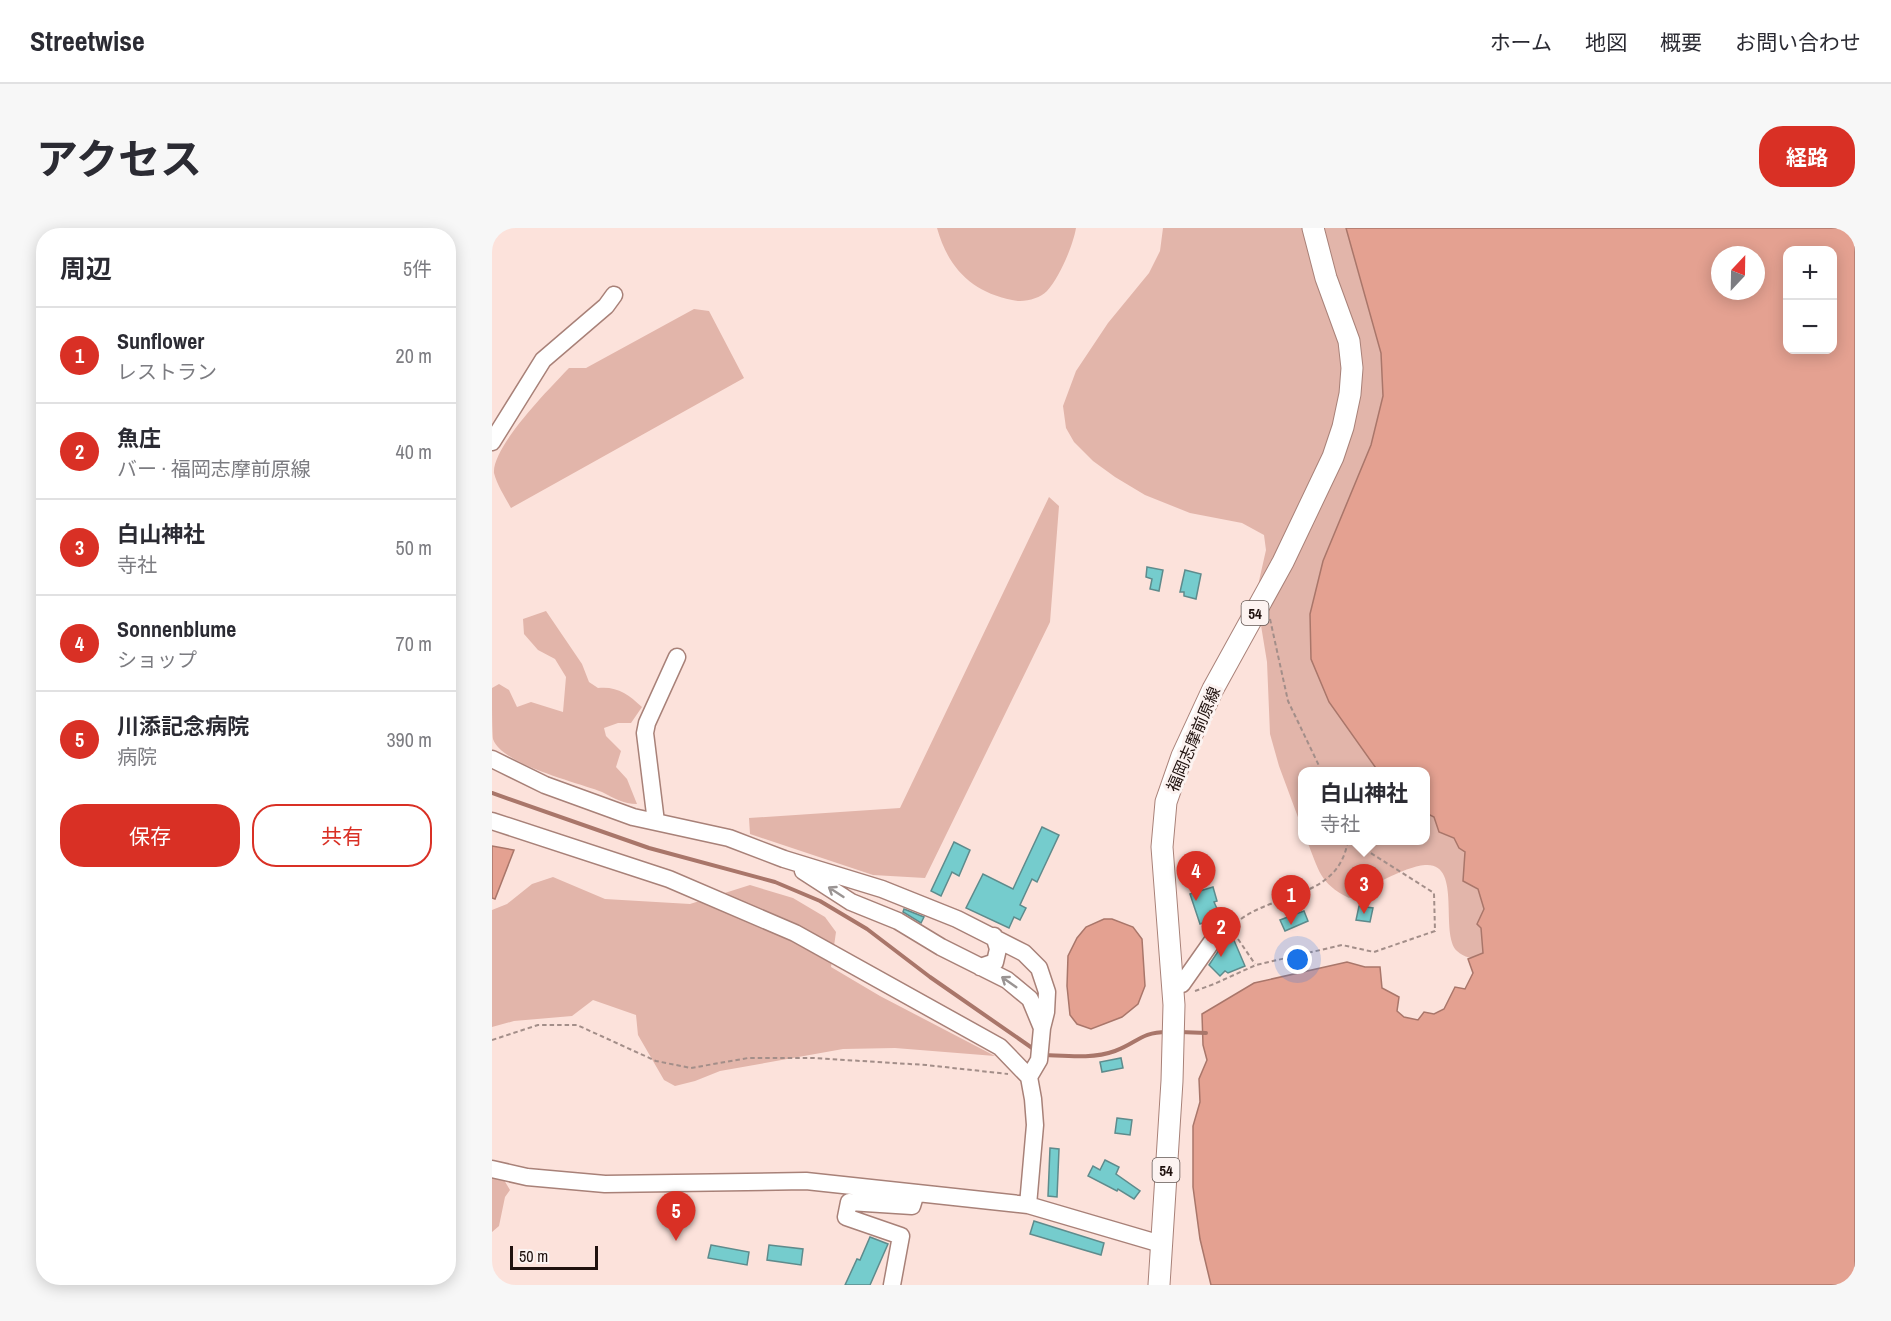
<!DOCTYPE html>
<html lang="ja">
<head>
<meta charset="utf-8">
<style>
  body { margin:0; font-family:"Archivo Narrow","Noto Sans JP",sans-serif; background:#f7f7f7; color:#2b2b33 }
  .controls { position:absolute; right:18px; top:18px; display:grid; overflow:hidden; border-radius:12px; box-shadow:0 3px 15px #0003 }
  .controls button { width:54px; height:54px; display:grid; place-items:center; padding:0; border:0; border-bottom:2px solid #e1e1e2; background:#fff; color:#2b2b33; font:30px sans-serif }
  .compass { position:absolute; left:1219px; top:18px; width:54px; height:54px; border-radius:50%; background:#fff; box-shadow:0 3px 15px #0003; rotate:22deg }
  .scale { position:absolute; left:18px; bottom:15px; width:88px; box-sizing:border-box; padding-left:6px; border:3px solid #1f110e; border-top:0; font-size:16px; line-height:21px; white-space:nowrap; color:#1f110e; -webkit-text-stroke:4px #fcf3f1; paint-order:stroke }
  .you { position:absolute; left:806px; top:732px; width:21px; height:21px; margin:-15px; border:4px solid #fff; border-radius:50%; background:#1a73e8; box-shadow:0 0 0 9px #1a73e833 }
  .badge { display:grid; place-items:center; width:39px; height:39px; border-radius:50%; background:#d93025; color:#fff; font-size:20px; font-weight:700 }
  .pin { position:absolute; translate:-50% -50px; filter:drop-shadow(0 2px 3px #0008) }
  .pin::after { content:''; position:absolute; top:32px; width:21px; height:18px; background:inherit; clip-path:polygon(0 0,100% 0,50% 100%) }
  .popup { position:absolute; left:806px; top:539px; width:132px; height:78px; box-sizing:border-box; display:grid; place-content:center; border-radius:12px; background:#fff; filter:drop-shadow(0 2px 4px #0005); font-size:20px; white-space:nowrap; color:#7c7c81 }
  .popup b { font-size:22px; color:#2b2b33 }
  .popup::after { content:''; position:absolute; left:50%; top:100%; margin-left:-12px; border:12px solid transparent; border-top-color:#fff }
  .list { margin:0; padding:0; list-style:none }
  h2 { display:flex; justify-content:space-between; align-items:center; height:78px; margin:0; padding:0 24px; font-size:26px }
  h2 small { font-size:20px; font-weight:400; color:#7c7c81 }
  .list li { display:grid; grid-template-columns:39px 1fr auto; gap:18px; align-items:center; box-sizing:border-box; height:96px; padding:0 24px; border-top:2px solid #e1e1e2 }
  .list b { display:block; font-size:22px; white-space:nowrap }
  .list p { margin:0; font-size:20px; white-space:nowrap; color:#7c7c81 }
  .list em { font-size:20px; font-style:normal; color:#7c7c81 }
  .actions { display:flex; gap:12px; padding:18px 24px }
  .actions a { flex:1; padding:14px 0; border:2px solid #d93025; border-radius:24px; text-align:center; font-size:21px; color:#d93025 }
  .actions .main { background:#d93025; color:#fff }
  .map { position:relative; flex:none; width:1363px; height:1057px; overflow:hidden; border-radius:24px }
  header { display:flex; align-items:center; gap:36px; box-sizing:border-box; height:84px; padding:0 30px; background:#fff; border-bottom:2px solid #e1e1e2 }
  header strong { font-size:28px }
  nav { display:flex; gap:33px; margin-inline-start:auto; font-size:21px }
  .intro { display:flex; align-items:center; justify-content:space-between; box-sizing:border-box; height:144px; padding:0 36px }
  h1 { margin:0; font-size:42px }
  .button { padding:15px 27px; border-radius:24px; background:#d93025; color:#fff; font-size:21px; font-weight:700 }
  main { display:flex; gap:36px; padding:0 36px }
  aside { flex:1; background:#fff; border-radius:24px; box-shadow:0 3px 15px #0003 }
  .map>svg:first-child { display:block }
  .green { fill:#e2b5aa }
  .water { fill:#e4a191; stroke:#a9766a; stroke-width:1.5; fill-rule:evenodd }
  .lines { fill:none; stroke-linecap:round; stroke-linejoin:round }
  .stream { stroke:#a9766a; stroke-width:4 }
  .building { fill:#75cccd; stroke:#5e8b8c; stroke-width:1.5 }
  .minor-casing { stroke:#a88178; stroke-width:19 }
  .major-casing { stroke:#a88178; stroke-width:23 }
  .path { stroke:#a38e89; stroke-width:2; stroke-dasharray:4.5 3; stroke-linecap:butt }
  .minor { stroke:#fff; stroke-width:16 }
  .major { stroke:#fff; stroke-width:21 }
  .oneway { stroke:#9a9493 }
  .labels { text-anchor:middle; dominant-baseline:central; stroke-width:6; stroke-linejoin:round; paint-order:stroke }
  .shield { fill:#fcf3f1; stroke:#615552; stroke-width:1.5 }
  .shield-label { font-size:15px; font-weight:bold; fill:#1f110e }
  .street-label { font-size:16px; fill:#1f110e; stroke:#fcf3f1 }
</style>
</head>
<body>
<header>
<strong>Streetwise</strong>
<nav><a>ホーム</a><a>地図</a><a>概要</a><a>お問い合わせ</a></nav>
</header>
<div class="intro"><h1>アクセス</h1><a class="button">経路</a></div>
<main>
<aside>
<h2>周辺<small>5件</small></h2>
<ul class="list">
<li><span class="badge">1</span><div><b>Sunflower</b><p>レストラン</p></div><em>20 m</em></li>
<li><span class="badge">2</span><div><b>魚庄</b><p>バー · 福岡志摩前原線</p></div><em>40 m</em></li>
<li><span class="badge">3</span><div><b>白山神社</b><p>寺社</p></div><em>50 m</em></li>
<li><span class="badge">4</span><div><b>Sonnenblume</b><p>ショップ</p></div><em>70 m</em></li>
<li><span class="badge">5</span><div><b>川添記念病院</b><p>病院</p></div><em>390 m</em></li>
</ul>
<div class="actions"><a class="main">保存</a><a>共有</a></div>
</aside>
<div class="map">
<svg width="1363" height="1057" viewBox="0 0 1363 1057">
  <rect width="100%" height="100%" fill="#fce2db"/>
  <!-- green -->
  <path class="green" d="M445,0H584C581,18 567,50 555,63C547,71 531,75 520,72C480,64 456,40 445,0Z
    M671,0H934L1009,563L991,732C981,730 972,730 965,723C947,705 971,634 933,637C911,639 877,660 857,670C827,655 827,642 815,613L934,612V544H810V600L787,538L778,506L775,434L765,373L767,353L774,322L772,307L750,295L698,285L653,267L623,249L601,233L582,214L574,200L571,178L584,143L616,95L657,45L668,23Z
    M202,81L217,83L252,150L19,280C13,269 5,257 2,245C0,218 59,159 77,140H94Z
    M557,269L567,278L558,394L433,650L381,647L258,606L257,590L408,580Z
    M54,383L90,436L97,454L106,460C125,458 136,466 150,479L139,495H126L112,500L114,508L129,523L124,539L135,551L145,576C131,576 122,570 110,564C85,554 10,537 1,511C0,500 0,473 0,460L7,456L17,462L25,479L39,474L71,484L74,449L63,431L46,422L32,406L31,391Z
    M61,649L113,671L198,676L258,657L301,670L333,689L344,704L339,739L388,768L503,828L403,820L351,821L228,843L203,853L183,858L172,852L146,807L144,787L101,772L80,788L22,793L0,799V682L15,676L40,656Z
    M0,944L9,947L18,962L13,969L7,998L0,1004Z"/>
  <!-- water -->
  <path class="water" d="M854,0H1363V1057H719L708,1011L701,959V898L708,874L707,851L715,832L711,817L710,786L762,755L855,734L873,739H888L890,760L907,769L905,783L912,789L926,792L932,784L942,786L952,781L963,759L973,761L981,745L976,731L991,725L989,700L985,696L992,681L986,661L971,653L973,624L967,620L962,610L947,604L942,589L934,585V544L886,543L837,474L819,431L818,386L831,333L879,217L891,168L889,125ZM1296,22H1340V122H1296ZM1228,27H1264V63H1228Z
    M0,618L22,622L3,671L0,670Z
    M612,691H620L641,699L650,711L653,758L646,776L630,789L599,801L585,796L578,787L575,758L576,728L585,710L594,699Z"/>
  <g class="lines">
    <!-- stream -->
    <path class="stream" d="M0,565L157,620L283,654L328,673L375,701L438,749L543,822
      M688,804L714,805
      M553,827C576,828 601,831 623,823C645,815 649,804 675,804"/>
  </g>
  <!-- building -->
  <path class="building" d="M655,339L671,342L667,363L658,361L660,351L654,349Z
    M693,342L709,346L704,371L692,368V364H688Z
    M550,599L567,607L545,654L540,651L528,677L534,680L528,692L522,689L517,700L474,680L491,646L521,661Z
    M462,614L478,622L467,648L460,644L449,668L439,663Z
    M721,659L725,673L722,674L727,685L720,688L721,691L708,696L698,666Z
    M867,678L881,680L878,694L864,692Z
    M412,681L432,689L429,695L411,684Z
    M812,683L816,693L793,703L788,692Z
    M741,710L753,738L736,745L733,743L728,748L717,737L729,719Z
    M629,830L631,840L610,844L608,834Z
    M625,890L640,892L638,907L623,905Z
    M558,920L567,921L565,969L556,968Z
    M613,932L627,939L624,946L648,963L642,971L626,961L625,963L596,948L601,938L608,942Z
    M542,993L612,1015L609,1027L538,1006Z
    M378,1009L396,1016L378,1057H353L365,1031L368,1032Z
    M219,1017L257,1024L255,1037L216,1030Z
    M277,1017L311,1021L309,1037L275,1032Z"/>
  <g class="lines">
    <defs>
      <path id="minor" d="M0,214L51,132L114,78L122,67
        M0,531L53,557L141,589L237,610L292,631L390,661L465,691L532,725L547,740L555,764L554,784L550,800L547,832L537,849
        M0,593L177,651L303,705L508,819L537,849L541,871L543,897L536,977
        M164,594L153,505L155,495L185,429
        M311,643L359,674L406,693L449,719L515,752L538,771L550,800
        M488,739L503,734L506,721L502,708
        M681,757L690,756L721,712L739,698
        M0,941L35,949L113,956L314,953L536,977L669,1016
        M400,1057L409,1008L354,989L357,974L420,978L424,965"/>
      <path id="major" d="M667,1057L680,853L682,777L670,619L674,574L690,528L721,461L791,334L841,229L851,199L858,166L860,140L857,113L834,50L821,0"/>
    </defs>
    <!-- minor casing -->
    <use href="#minor" class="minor-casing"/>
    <!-- major casing -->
    <use href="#major" class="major-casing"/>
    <!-- path -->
    <path class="path" d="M778,391L796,473L830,544
      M749,691C788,663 847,670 856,612
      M746,711L763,736
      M703,763L722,756L764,737L850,717L882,724L943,703L942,665L858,612
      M0,812L46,797H85L164,833L199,840L256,830H321L434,837L516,846"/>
    <!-- minor -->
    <use href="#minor" class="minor"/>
    <!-- major -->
    <use href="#major" class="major"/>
  </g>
  <!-- one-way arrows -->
  <defs><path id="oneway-shaft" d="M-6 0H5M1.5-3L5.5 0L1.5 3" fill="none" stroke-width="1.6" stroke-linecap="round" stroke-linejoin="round" transform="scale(1.5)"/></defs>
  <g class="oneway">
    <use href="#oneway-shaft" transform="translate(344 664) rotate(-147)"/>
    <use href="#oneway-shaft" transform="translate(517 754) rotate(-145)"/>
  </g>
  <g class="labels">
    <!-- shield labels -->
    <g class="shield">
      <rect x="749.5" y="373" width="27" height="24" rx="4.5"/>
      <rect x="660.5" y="930" width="27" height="24" rx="4.5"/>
    </g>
    <g class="shield-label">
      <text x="763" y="385">54</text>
      <text x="674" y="942">54</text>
    </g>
    <!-- street labels -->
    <g class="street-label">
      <text transform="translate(701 511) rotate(-67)">福岡志摩前原線</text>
    </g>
  </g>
</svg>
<div class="controls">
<button>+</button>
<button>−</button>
</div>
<svg class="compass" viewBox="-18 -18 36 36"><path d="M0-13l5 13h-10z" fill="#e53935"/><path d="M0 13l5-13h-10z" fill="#7c7c81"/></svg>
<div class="scale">50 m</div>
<div class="you"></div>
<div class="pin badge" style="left:799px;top:697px">1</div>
<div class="pin badge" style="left:729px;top:729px">2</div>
<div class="pin badge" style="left:872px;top:686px">3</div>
<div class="popup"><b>白山神社</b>寺社</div>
<div class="pin badge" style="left:704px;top:673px">4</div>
<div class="pin badge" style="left:184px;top:1013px">5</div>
</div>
</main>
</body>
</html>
